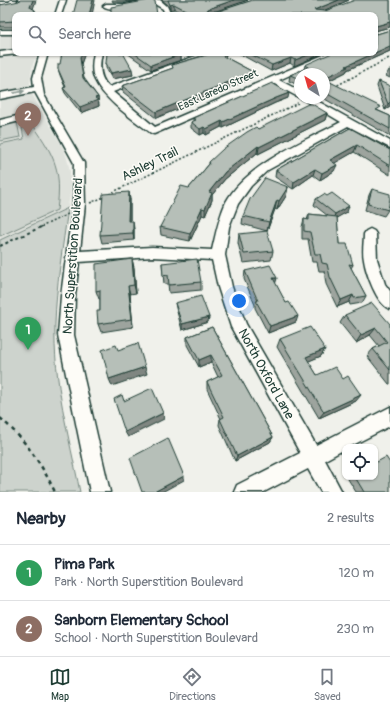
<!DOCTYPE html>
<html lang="en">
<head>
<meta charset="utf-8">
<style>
  body { margin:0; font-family:Pangolin,sans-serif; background:#f2f2f3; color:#1f2937 }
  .controls { position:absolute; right:12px; bottom:12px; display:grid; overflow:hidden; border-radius:8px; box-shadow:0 1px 3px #0004 }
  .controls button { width:36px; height:36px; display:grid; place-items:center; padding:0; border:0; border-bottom:1px solid #e0e1e3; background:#fff; color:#1f2937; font:20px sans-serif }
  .compass { position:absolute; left:294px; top:68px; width:36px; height:36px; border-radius:50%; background:#fff; box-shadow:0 1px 3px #0004; rotate:323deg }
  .you { position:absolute; left:239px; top:301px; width:14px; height:14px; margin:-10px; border:3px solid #fff; border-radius:50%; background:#1a73e8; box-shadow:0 0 0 6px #1a73e833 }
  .badge { display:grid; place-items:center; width:26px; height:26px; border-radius:50%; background:#1f3d34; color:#fff; font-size:13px; font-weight:700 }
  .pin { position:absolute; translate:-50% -33px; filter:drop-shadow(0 1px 2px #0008) }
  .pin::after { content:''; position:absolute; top:21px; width:14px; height:12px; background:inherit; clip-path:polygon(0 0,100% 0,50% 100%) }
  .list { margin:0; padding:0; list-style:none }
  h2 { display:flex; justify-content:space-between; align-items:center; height:52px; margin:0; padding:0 16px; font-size:17px }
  h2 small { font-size:13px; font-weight:400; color:#747a83 }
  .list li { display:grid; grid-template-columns:26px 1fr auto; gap:12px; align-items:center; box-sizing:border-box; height:56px; padding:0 16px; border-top:1px solid #e0e1e3 }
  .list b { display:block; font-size:15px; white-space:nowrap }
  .list p { margin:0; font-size:13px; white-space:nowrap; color:#747a83 }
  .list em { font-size:13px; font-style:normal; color:#747a83 }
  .icon { flex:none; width:22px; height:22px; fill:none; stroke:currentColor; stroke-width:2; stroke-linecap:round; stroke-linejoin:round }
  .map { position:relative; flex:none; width:390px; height:492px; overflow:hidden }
  .search { position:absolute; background:#fff; box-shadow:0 1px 3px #0004; left:12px; right:12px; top:12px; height:44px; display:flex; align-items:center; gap:10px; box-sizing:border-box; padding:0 14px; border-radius:8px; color:#747a83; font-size:15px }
  .sheet { height:164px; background:#fff }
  nav { display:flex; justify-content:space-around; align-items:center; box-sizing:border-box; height:56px; border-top:1px solid #e0e1e3; background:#fff; font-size:11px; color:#747a83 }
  nav a { display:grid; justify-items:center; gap:2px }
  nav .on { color:#1f3d34 }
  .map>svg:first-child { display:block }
  .built { fill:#dfe2dc }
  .green { fill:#cdd3cd; stroke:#768880 }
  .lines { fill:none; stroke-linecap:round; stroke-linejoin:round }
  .minor-casing { stroke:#1f3d34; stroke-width:3 }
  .path-far3 { stroke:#1f3d34; stroke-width:1; stroke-dasharray:1.5 1.5; stroke-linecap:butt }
  .path-far2 { stroke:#1f3d34; stroke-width:1.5; stroke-dasharray:2 2; stroke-linecap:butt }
  .path-far1 { stroke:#1f3d34; stroke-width:2; stroke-dasharray:3 3; stroke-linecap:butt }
  .path { stroke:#1f3d34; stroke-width:2.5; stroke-dasharray:4 4; stroke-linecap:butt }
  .minor { fill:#fdfcf7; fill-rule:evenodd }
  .wall { fill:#9da49e; stroke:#1f3d34 }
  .shaded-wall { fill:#7f8681; stroke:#1f3d34 }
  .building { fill:#b6bfb8; stroke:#1f3d34 }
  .oneway { fill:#8e9c96 }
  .labels { text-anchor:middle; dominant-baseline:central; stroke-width:3; stroke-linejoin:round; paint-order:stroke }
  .far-street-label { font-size:11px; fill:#1f3d34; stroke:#fdfcf7 }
  .street-label { font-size:13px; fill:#1f3d34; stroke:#fdfcf7 }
</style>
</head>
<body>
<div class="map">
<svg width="390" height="492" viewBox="0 0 390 492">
  <rect width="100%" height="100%" fill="#f0f1eb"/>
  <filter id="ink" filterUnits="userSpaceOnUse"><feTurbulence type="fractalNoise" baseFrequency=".025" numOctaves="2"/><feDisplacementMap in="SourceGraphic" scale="8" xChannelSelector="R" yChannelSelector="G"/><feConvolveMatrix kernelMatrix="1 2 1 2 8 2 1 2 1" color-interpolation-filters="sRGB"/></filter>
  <g filter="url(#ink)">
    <!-- built -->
    <path class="built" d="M0,34H15V53H38L33,64L31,74L30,83L33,96L61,144L66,155L70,171L71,187L68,208L0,240Z"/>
    <!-- green -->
    <path class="green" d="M17,122L20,137L0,141V125Z
      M33,125C55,157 62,170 57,210L0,236V144L24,139L22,128Z
      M68,208C63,246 56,285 55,324C53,381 69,436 80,492H0V240Z"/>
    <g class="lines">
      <defs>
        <path id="minor" d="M11,0H17L13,5L0,6V2H9Z
          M60,0H66L61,15H55Z
          M147,0H160L167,6L171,15H165L163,9L153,3C142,5 112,13 103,6L106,4H126Z
          M0,30H15V34H0Z
          M15,50V53L18,54L0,56V52Z
          M40,53H48L41,78L44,95L84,163L85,204L80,251L152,247L212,250C216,233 219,217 226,202C246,165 304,141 341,122L301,98H312L390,141V148L348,126L268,170L251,186L238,204L229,227L225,255L232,287L246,324L316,445L390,407V426L349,447H345V449L325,460L342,492H321L308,469L264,492H234L237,485L300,453L231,327L218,287L212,260L152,257L79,262L75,296L74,335L110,492H90L58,335L61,296L73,204L74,163L35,92L0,99V93L34,87L33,78Z
          M94,53H102C99,66 99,78 109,87L204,53H215L113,92L155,127L328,53H339L279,80L300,91V98L272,83L154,134L151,133C134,120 104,100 95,80C91,72 92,62 94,53Z
          M25,114L28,115L30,117L28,119L0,126V120Z
          M370,229L374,231L376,234L377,259L385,284L390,291V309C377,305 366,273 364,260C362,252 364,242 364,234L366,231Z"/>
      </defs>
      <!-- minor casing -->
      <use href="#minor" class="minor-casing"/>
      <!-- path-far3 -->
      <path class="path-far3" d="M387,59L390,58"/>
      <!-- path-far2 -->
      <path class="path-far2" d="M334,87L389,58
        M109,194L298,103
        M90,203L104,197
        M41,227L68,214"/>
      <!-- path-far1 -->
      <path class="path-far1" d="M0,246L43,226"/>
      <!-- path -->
      <path class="path" d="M0,418C25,439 41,463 55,492"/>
      <!-- minor -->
      <use href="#minor" class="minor"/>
    </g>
    <!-- wall -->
    <path class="wall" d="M112,0H143L126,2H113Z
      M162,0H248L215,11H219L253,0H349L323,11H325L390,0V27L375,31V33L377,34L390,30V51L347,70L346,72L328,81L379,111L390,116V136L323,98H324V74H300V86L289,81L290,75L304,69L305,65L375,53V15H185L174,9L170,10L168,5Z
      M0,3L1,5L33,9L35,10L36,15H15V27H0Z
      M127,53H178L181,54V60L151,70Z
      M211,53H227L225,57L253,72L252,78L156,118L123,92L122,86L173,68L172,65Z
      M238,53H324L294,66L290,63L271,71Z
      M84,55L81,64L84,78L98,97L99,106L81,113L65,93L63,88L65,87L60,75L58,69L60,64Z
      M106,63L133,75L112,79L106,68Z
      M389,70H390V78L386,76Z
      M379,81L390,107L385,110L377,86Z
      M288,98L275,103L223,128L221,127L206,135L204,133L200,135L191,128V122L193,121V118Z
      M327,113L325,120L258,154L257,153L225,179L212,195V200L205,216L202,215L190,241L161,235L160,227L189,188L209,164V162L258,129Z
      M350,128L390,150V175L354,152L334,163V171L320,180L313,175L293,189L275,177L276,170Z
      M288,187L286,196L277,210L275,209L267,231L242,224L243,216Z
      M372,189L388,210L384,216L365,210L369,195Z
      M130,199V221L134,229V240L102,243L100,235Z
      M316,199L347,212L337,217L339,244L353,265L351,268L366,296L362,303L350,305L349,302L337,307L326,284L324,271H319L317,262H312L308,239H302V227L304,219L307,220L309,214L328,216L314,205Z
      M239,234L273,251L271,260L243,263L238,243Z
      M132,259L134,268L136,293L130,294L133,327L101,332L98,324L100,311V299H99L96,291Z
      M162,263L201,282V290L169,293L168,284H164Z
      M245,271L277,278L275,283L296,322L268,333L255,308V305L244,279Z
      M175,303L209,317L208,322L182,330L176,308Z
      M345,315L390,324V384H389L367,356L373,349L379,346L370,335L356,343L340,323Z
      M212,327L273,437L270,442L235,461L219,425L220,419H221L207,389V382L218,377L211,362L199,367L187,345V337Z
      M280,339L325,349L321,356L308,361L317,375L356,401L319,418L277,347Z
      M350,477H375L390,492H356L348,479Z"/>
    <!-- shaded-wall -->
    <path class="shaded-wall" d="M33,0H36L32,12L30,7Z
      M93,0H95L92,15H89Z
      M126,0H143L126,2Z
      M234,0H248L208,14L207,15L208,9Z
      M339,0H349L313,15L314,10Z
      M174,4V9L170,10V5Z
      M390,22V27L375,31L376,26Z
      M390,46V51L347,70L346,72L324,83V78L346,66Z
      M82,53H85L81,64L80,58Z
      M224,53H227L222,61L223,56Z
      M313,53H324L294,66L295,60Z
      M181,54V60L151,70V65Z
      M291,58L290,63L271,71L272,65Z
      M132,69L133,75L112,79L111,73Z
      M253,72L252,78L156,118V112Z
      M289,93L288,98L275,103L223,128V122L276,98Z
      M98,97L99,106L81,113L80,107L95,98Z
      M390,102V107L385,110L388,104Z
      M327,113L325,120L258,154L259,147Z
      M222,121L221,127L206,135V129Z
      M204,127V133L200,135V129Z
      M357,145L354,152L328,167L330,160Z
      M258,146L257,153L225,179L212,195V200L205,216V209L209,192L225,172Z
      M337,165L334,171L320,180L322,173Z
      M315,169L313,175L293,189L294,182Z
      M288,187L286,196L277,210L279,201Z
      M129,192L130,199V229L128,221Z
      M277,200L275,209L267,231L269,222Z
      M349,206L347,212L333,220L335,214Z
      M202,208V215L190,241V234Z
      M133,221L134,229V240L133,233Z
      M132,259L134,268L136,293L134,285Z
      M273,278H277L275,285Z
      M128,286L130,294L133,327L132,319Z
      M353,295L349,302L337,307L341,300Z
      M298,316L296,322L268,333L270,326Z
      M209,317L208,322L182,330V324Z
      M376,328L370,335L356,343L361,335Z
      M325,349L321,356L302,364L306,357Z
      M211,355V362L199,367V360Z
      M145,367L147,374L112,386L109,379Z
      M361,395L356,401L319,418L324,412Z
      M163,413L164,419L128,437L125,432Z
      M273,437L270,442L235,461L237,456Z
      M184,476V480L162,492H154Z"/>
    <!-- building -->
    <path class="building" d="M20,0H33L30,7L35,10L33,15H15V21L0,22V5L19,1Z
      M77,0H93L89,15H73Z
      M150,0H153L155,1L157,15H111V7Z
      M168,0H234L208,9L207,11H219L253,0H339L314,10L325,11L355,0H390V22L376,26L375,33L377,34L390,30V46L346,66L348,67L324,78V74H300V79L290,75L309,67L305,65L332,53H375V15H195L174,4L170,5Z
      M62,53H82L80,58L83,78L98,97L95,98L98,100L80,107L63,88L66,87L58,69V64H60Z
      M107,53H123L132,69L111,73L106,63Z
      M134,53H178L181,54L151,65Z
      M213,53H224L223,56L253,72L156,112L122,86L173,68L172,65Z
      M248,53H313L295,60L291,58L272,65Z
      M324,79L381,107L376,110L390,116V129L324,92Z
      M379,81L390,86V102L388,104Z
      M272,83L289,93L276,98L223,122L222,121L206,129L204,127L200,129L191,122L196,120L193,118Z
      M308,104H312L327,113L259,147L258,146L225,172L209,192L212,193L205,209L202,208L190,234L160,227L181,186L189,188L210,163L209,162L223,149L247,132L256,127L258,129Z
      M350,128L390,150V166L357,145L330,160L337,165L322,173L315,169L294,182L276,170Z
      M265,178L288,187L279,201L277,200L269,222L243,216L250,199Z
      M372,189L390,194V198L388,210L368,204Z
      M129,192L128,221H133V233L100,235L103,194Z
      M332,193L349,206L335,214L316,199L324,194L327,196Z
      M309,214L337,217L339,244H347L353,265L349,264L366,296L354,298L353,295L341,300L330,277L327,264L322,263L320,254H315L310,232L304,231V219L309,220Z
      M267,231L273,251L244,254L239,234Z
      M132,259L134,285L128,286L132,319L98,324L97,311H100V290L96,291V264Z
      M197,259L201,282L169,285L168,275L163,276L162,263Z
      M270,265L277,278H273L286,303L289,302L298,316L270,326L256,301H258L245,271Z
      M201,296L209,317L182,324L175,303Z
      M372,303L390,324V370L373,349L387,342L376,328L361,335L345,315Z
      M212,327L273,437L237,456L220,419L224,417L207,382L222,375L211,355L199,360L187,337Z
      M310,327L325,349L306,357L317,375L335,367L343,379L348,376L361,395L324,412L280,339Z
      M138,343L145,367L109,379L102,350L116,345L118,350Z
      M152,388L163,413L125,432L114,399L122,395L124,401Z
      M168,438L184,476L154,492H142L130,458Z
      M386,457L390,463V492H364L355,477H375V463Z"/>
    <!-- one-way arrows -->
    <defs><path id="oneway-solid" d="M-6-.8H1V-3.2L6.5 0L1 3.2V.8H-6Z"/></defs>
    <use class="oneway" href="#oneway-solid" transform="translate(19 92) rotate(-11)"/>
  </g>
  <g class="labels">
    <!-- far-street labels -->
    <g class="far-street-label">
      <text transform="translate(218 90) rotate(-24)">East Laredo Street</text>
    </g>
    <!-- street labels -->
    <g class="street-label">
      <text transform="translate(150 164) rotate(-26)">Ashley Trail</text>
      <text transform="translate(73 256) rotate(-86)">North Superstition Boulevard</text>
      <text transform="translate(266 374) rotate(61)">North Oxford Lane</text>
    </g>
  </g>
</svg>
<div class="controls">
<button><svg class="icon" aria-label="locate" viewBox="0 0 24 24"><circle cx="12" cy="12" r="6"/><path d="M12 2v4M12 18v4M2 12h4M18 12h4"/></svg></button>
</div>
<svg class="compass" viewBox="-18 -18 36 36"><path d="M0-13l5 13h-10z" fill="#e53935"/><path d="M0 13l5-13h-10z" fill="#747a83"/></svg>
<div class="you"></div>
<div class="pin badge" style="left:28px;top:350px;background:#2e9e5b">1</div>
<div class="pin badge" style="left:28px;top:136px;background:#8d6e63">2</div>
<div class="search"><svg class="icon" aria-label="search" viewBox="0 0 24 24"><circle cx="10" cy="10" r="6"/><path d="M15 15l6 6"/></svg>Search here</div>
</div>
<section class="sheet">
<h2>Nearby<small>2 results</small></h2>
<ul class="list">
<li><span class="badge" style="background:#2e9e5b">1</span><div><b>Pima Park</b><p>Park · North Superstition Boulevard</p></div><em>120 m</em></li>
<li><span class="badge" style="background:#8d6e63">2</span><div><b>Sanborn Elementary School</b><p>School · North Superstition Boulevard</p></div><em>230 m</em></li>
</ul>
</section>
<nav>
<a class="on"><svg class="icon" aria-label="map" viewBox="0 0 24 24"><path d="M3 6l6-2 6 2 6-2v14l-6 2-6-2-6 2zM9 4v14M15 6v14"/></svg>Map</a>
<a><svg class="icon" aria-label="directions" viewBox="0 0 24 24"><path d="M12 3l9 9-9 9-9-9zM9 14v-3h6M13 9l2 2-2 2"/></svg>Directions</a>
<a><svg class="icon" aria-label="saved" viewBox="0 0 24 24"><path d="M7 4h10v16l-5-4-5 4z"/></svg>Saved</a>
</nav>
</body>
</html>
